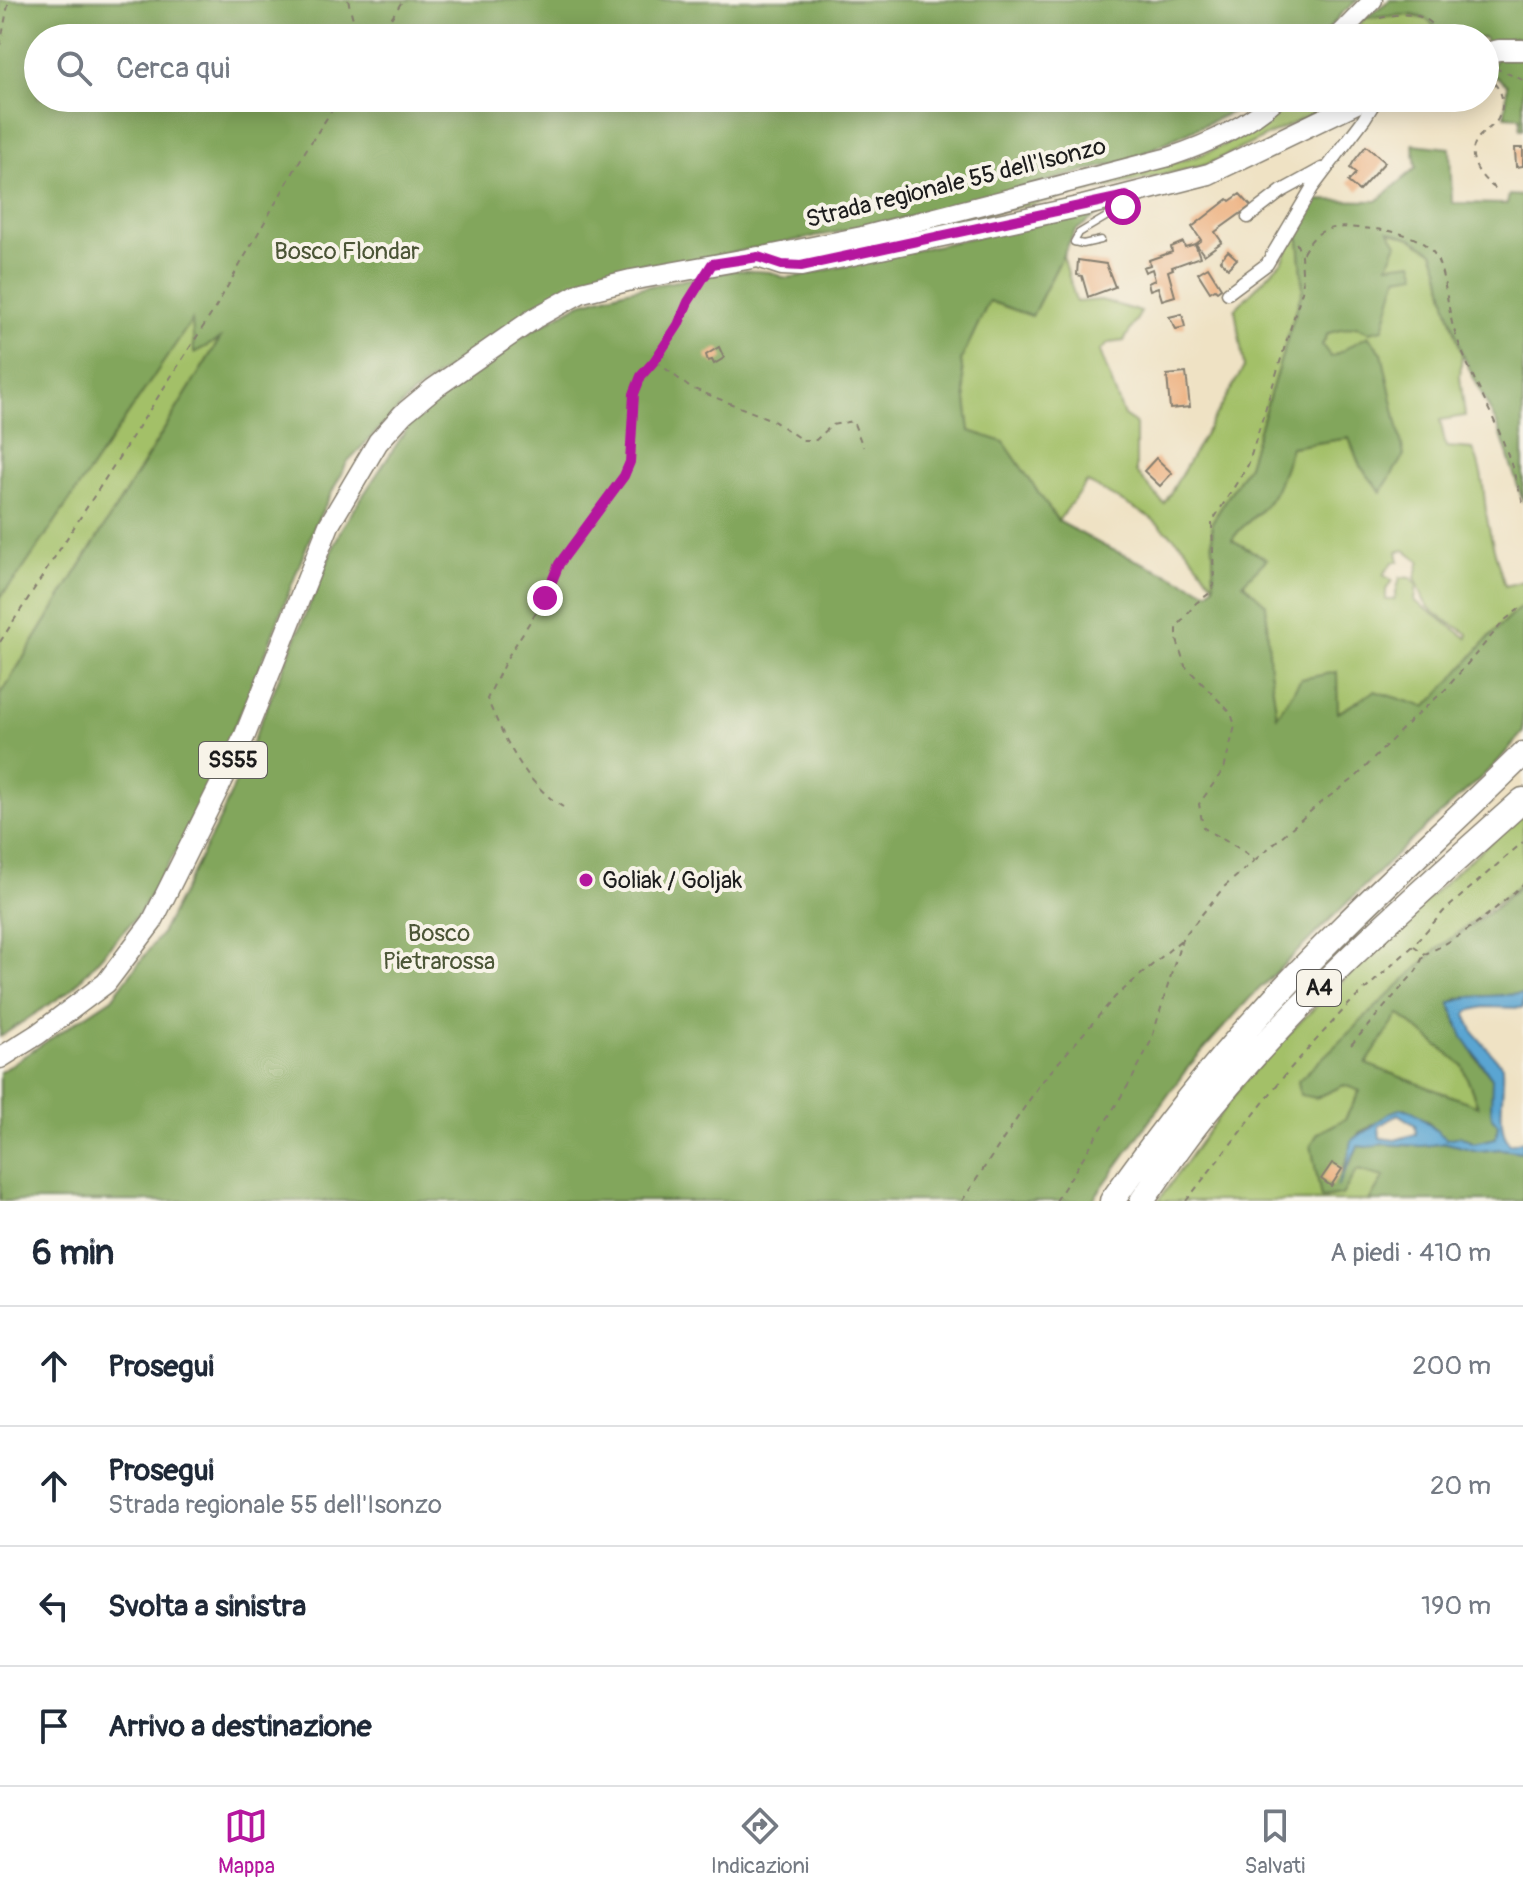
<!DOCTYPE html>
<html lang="it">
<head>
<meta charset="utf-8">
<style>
  body { margin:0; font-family:Pangolin,sans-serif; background:#f6f6f7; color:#1f2937 }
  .stop { position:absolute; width:24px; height:24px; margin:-18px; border:6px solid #b5179e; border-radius:50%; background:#fff }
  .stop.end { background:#b5179e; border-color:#fff; box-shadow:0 2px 8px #0008 }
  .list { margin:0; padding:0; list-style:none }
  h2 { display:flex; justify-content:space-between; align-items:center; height:104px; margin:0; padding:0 32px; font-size:34px }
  h2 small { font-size:26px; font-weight:400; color:#747a83 }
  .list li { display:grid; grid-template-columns:52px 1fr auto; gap:24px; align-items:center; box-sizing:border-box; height:120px; padding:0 32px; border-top:2px solid #e0e1e3 }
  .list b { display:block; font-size:30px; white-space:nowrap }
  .list p { margin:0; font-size:26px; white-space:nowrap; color:#747a83 }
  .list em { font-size:26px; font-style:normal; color:#747a83 }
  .icon { flex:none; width:44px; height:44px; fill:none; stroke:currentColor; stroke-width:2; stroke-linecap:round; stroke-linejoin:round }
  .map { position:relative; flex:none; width:1523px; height:1201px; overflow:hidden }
  .search { position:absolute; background:#fff; box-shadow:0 4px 20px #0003; left:24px; right:24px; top:24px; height:88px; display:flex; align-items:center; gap:20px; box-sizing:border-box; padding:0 28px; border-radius:44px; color:#747a83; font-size:30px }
  .sheet { height:584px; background:#fff }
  nav { display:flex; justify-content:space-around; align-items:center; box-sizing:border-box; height:112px; border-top:2px solid #e0e1e3; background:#fff; font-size:22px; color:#747a83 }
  nav a { display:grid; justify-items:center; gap:4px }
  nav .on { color:#b5179e }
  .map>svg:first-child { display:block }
  .green { fill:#a3c067; stroke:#606e42; stroke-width:2; fill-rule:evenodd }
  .forest { fill:#82a65c; stroke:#4f613c; stroke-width:2; fill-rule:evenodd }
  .water { fill:#5aa5d2; stroke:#3b6077; stroke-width:2; fill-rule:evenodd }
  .building { fill:#edb180 }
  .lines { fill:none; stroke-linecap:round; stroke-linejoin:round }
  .lane-casing { stroke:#867f70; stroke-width:9 }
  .street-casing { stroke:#867f70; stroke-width:15 }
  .secondary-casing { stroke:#867f70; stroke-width:21 }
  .primary-casing { stroke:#867f70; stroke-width:23 }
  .highway-casing { stroke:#867f70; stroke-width:27 }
  .path { stroke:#867f70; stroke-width:2; stroke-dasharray:6 6; stroke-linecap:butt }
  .lane { stroke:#fff; stroke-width:6 }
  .street { stroke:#fff; stroke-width:12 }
  .secondary { stroke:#fff; stroke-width:18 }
  .primary { stroke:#fff; stroke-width:20 }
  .highway { stroke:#fff; stroke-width:24 }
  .route { stroke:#b5179e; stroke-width:10 }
  .poi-dot { fill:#b5179e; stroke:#f7f3e8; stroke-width:3 }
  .labels { text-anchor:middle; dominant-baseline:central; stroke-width:8; stroke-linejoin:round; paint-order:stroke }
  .shield { fill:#f7f3e8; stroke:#5e5c59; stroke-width:2 }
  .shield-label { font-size:22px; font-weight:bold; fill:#1c1c1c }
  .street-label { font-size:24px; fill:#1c1c1c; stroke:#f7f3e8 }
  .park-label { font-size:24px; fill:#4b5536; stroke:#f7f3e8 }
  .poi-label { font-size:24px; fill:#1c1c1c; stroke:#f7f3e8; text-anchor:start }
</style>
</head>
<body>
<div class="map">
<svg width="1523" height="1201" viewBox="0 0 1523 1201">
  <rect width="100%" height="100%" fill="#f7f3e8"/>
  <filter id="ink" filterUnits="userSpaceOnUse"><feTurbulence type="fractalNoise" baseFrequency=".0125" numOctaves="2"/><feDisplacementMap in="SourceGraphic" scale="16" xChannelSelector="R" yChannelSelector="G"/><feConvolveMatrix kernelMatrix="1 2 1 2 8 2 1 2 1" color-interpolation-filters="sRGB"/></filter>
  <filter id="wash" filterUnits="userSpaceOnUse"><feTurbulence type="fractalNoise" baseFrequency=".006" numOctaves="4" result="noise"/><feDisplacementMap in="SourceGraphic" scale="32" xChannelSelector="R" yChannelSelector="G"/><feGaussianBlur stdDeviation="1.8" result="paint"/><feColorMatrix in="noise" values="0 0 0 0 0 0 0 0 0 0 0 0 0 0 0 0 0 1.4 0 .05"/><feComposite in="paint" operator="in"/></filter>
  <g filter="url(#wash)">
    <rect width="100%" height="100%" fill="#efe2c4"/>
    <!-- green -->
    <path class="green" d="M1399,13L1429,20L1442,38H1347L1365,18Z
      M1293,98H1346L1206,165L879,239L1195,157C1231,144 1264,124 1293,98Z
      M1298,227L1303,288L1248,465L1212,522L1214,585L1183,545L1151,518L1087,482L1058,521L1004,443L970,432L961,360L989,301L1032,316L1068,245L1063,255L1076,302L1101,300L1141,312L1124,341L1109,343L1100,351L1124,416L1136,424V472L1164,504L1244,367L1235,309L1283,260Z
      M1387,230L1411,238L1433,251L1439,267L1447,306L1462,354L1460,377L1465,416L1440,420L1446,447L1473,449C1483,470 1483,488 1486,511C1489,537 1498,562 1505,586L1523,581V606C1486,634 1460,676 1425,708L1375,691L1337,713V672L1276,717L1270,670L1232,540C1240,526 1253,519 1264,507C1279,490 1284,469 1291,447L1349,438L1360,466L1382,491L1330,357L1322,345L1328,333L1356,326L1369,332L1387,265ZM1405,550L1420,561L1415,578C1419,585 1421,595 1425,602C1433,616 1455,625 1468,634L1467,638L1415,601L1417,585L1411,578L1400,577L1394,600H1386V590L1392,580L1383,575L1393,562H1399L1397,551Z
      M193,318L221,337L0,696V597L19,575Z
      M1523,814V882L1437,949L1341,1049L1316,1098L1344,1085L1360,1090L1345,1120L1318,1133L1357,1169L1384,1177L1369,1201H1158L1245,1080L1302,1020L1458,870Z
      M1399,1014L1462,1065L1478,1107L1365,1064Z"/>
    <!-- forest -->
    <path class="forest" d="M0,0H1358L1341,14L1321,38H38V98H1262L1126,161L885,223L659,267L646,263L612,270L604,278L578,284L531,308L414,393L348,461L314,527L254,683L183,840L139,914L71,990L0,1037V696L220,339L194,353L192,320L19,575L0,597Z
      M1390,0H1523V39L1515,38L1485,44V38H1442C1427,3 1394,18 1365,18Z
      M1523,57V129H1520V117L1505,116L1507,85L1489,72L1496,58Z
      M1413,144L1450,148L1452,203L1507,204L1509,195L1523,196V502L1499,429L1462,354L1447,306L1439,267L1433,252L1411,238L1389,231L1397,243L1388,265L1413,262L1417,274L1397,277L1383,329L1369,332L1356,326L1328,333L1322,345L1331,357L1368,336L1382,353L1404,455L1381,492L1360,466L1349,438L1291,447C1284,468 1279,490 1264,507C1253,519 1240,526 1232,540L1267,559L1243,583L1266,604L1270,670L1277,716L1301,679L1337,672L1338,713L1375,691L1425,707C1460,676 1486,634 1523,606V732L1496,764L1404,847L1249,999L1189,1066L1092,1201H0V1072L112,998L161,934L221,817L341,529L410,424L464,379L530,331L581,303L627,290L737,270L770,272L785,278L800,276L1109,207L1075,231L1032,316L989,301L961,360L970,431L1004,442L1058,521L1104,546L1209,592L1214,585L1212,522L1248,465L1303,288L1298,227L1315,200L1377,201L1416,168Z
      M1523,883V994L1459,998L1450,1003L1456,1021L1476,1058L1492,1078C1494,1094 1488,1111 1498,1124L1497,1138L1474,1143L1467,1138L1447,1139L1436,1131L1429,1122L1405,1108C1385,1113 1375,1126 1358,1134L1341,1173L1350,1164L1358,1146L1366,1147L1382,1144L1422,1146L1447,1143L1478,1151L1501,1149L1523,1152V1201H1369L1384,1177L1357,1170L1342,1195L1321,1198L1311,1145L1318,1133L1345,1119L1360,1091L1344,1085L1316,1098L1300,1095L1298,1081L1437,949L1495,908ZM1399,1014L1462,1065L1478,1106L1366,1064Z"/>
    <!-- water -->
    <path class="water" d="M1523,994V1008L1484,1007L1468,1011L1466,1015L1474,1033L1503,1067C1505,1088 1495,1128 1510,1144L1523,1140V1152L1501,1149L1478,1151L1447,1143L1422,1146L1382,1144L1366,1147L1358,1146L1337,1187L1347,1164L1351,1141C1357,1135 1366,1133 1372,1127C1411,1090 1415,1117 1447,1139L1460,1136L1474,1143L1496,1138L1498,1124L1492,1117L1491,1109L1492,1078L1463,1037L1450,1003L1469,997ZM1398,1114L1415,1125L1416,1134L1395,1140L1380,1138L1379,1126Z"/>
    <g id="blocks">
      <!-- building -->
      <path class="building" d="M1366,146L1385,162L1359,191L1348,182L1356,173L1350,168L1354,161Z
        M1515,148H1523V166L1516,167Z
        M1240,194L1251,206L1215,232L1222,242L1204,255L1196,244L1201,240L1192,227L1228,199L1230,201Z
        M1183,242L1185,247L1195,244L1200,257L1172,267L1173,269L1168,271L1175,296L1162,300L1158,287L1150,290L1148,283L1155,280L1152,269L1145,272L1143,267L1150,265L1149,260L1172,252L1171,247Z
        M1228,251L1237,259L1228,268L1220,260Z
        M1078,260L1106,264L1115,287L1088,297L1082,276L1077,275Z
        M1208,267L1221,288L1217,291L1215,289L1210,292L1198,273Z
        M1182,314L1185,327L1176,329L1169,317Z
        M719,347L724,358L714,364L712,360L708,361L706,355Z
        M1186,373L1190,407L1170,409L1167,375Z
        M1156,458L1172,473L1160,486L1144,471Z
        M1332,1163L1342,1169L1331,1186L1321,1179Z"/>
    </g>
  </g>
  <g filter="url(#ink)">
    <use href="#blocks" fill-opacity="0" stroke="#867f70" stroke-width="2"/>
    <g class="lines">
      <defs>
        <path id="lane" d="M1101,240L1083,244L1074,242L1079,233L1123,207L1125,200"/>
        <path id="street" d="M1248,217L1282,191L1322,169
          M1228,293L1267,264L1312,188L1364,119L1377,98"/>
        <path id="secondary" d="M1336,38L1373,0
          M758,257L862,236L1169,157C1209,144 1247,126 1278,98"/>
        <path id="primary" d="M1485,53L1499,50H1523
          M0,1058L38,1034L106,983L152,922L245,735L329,525L378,442L403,414L433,389L535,318L582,292L631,280L758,257L782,265L801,266L1083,206L1209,174L1367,98"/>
        <path id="highway" d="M1112,1201C1158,1136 1205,1074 1259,1015C1341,923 1435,841 1523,754
          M1142,1201C1166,1166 1190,1130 1218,1098C1309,988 1417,895 1523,800"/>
      </defs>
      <!-- lane casing -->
      <use href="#lane" class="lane-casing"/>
      <!-- street casing -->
      <use href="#street" class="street-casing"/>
      <!-- secondary casing -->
      <use href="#secondary" class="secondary-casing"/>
      <!-- primary casing -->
      <use href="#primary" class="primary-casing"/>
      <!-- highway casing -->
      <use href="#highway" class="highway-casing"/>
      <!-- path -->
      <path class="path" d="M348,0L358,38
        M1380,18C1405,12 1430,11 1442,38
        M378,38L403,0
        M0,46L9,0
        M1495,68L1523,80
        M1485,75C1500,86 1508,100 1498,119C1494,126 1484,131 1479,137C1463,156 1481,180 1498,190
        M1291,107L1303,98
        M1303,253C1317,227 1331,226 1358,228C1382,229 1415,232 1432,251C1444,264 1448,309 1453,327C1465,363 1482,394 1497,427C1508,451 1515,478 1523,502
        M656,361L689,387L772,420L802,440H816L832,425L853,421L863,447
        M0,642L214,310L306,150L340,98
        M563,807C524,783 505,739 487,699L507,658L545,598L559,564L624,476L630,462L634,394L641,376L655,360L701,285
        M1255,860L1320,803L1355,778L1411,720L1445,690L1505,620L1523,606
        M1414,946L1425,954C1461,938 1494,911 1523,884
        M1351,1045L1416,971L1424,955
        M962,1201L1040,1084L1115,997L1181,940
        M1056,1201L1132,1079L1151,1041L1182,939L1224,887L1254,861C1246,849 1217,838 1203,827L1199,804L1224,769L1235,726L1231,713L1185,666L1177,640V627L1196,603L1210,593L1214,585L1212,522L1248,465L1303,288L1301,255L1296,242
        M1186,1201L1288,1071L1348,1005L1413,946L1444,911L1523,842"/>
      <!-- lane -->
      <use href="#lane" class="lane"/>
      <!-- street -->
      <use href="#street" class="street"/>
      <!-- secondary -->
      <use href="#secondary" class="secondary"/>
      <!-- primary -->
      <use href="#primary" class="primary"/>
      <!-- highway -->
      <use href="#highway" class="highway"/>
    </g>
  </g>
  <g class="lines" filter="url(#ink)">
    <!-- route -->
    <path class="route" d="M545,598L559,564L624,476L630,462L634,394L641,376L655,360L678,325L688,302L712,264L758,257L782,265L801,266L1126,196L1123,207"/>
  </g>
  <!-- markers -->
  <circle class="poi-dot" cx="586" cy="880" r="8"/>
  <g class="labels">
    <!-- shield labels -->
    <g class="shield">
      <rect x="199" y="742" width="68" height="36" rx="6"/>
      <rect x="1297" y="970" width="44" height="36" rx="6"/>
    </g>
    <g class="shield-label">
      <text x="233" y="760">SS55</text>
      <text x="1319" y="988">A4</text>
    </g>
    <!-- street labels -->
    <g class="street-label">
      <text transform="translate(956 183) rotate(-14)">Strada regionale 55 dell'Isonzo</text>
    </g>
    <!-- park labels -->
    <g class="park-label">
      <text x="347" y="251">Bosco Flondar</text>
      <text x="439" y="933">Bosco<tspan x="439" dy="28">Pietrarossa</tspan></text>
    </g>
    <!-- poi labels -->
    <g class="poi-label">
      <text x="602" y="880">Goliak / Goljak</text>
    </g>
  </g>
</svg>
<div class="stop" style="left:1123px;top:207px"></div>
<div class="stop end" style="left:545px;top:598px"></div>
<div class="search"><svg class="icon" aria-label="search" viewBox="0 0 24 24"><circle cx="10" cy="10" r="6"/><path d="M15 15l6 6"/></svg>Cerca qui</div>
</div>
<section class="sheet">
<h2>6 min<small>A piedi · 410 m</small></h2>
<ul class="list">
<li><svg class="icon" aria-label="ahead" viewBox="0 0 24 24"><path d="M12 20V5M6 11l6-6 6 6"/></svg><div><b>Prosegui</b></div><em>200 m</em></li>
<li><svg class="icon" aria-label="ahead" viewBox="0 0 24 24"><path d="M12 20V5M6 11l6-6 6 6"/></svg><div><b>Prosegui</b><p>Strada regionale 55 dell'Isonzo</p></div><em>20 m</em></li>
<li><svg class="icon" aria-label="left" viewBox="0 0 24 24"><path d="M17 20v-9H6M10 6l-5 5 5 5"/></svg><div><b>Svolta a sinistra</b></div><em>190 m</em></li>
<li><svg class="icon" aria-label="arrive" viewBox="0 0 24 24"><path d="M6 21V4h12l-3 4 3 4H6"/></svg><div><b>Arrivo a destinazione</b></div></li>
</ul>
</section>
<nav>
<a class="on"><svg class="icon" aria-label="map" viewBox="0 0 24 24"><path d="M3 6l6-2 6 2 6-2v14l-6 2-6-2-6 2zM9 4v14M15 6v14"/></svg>Mappa</a>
<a><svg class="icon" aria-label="directions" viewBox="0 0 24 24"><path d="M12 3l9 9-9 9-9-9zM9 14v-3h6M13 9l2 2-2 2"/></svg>Indicazioni</a>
<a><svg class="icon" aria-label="saved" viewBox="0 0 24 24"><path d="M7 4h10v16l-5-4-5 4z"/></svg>Salvati</a>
</nav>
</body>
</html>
